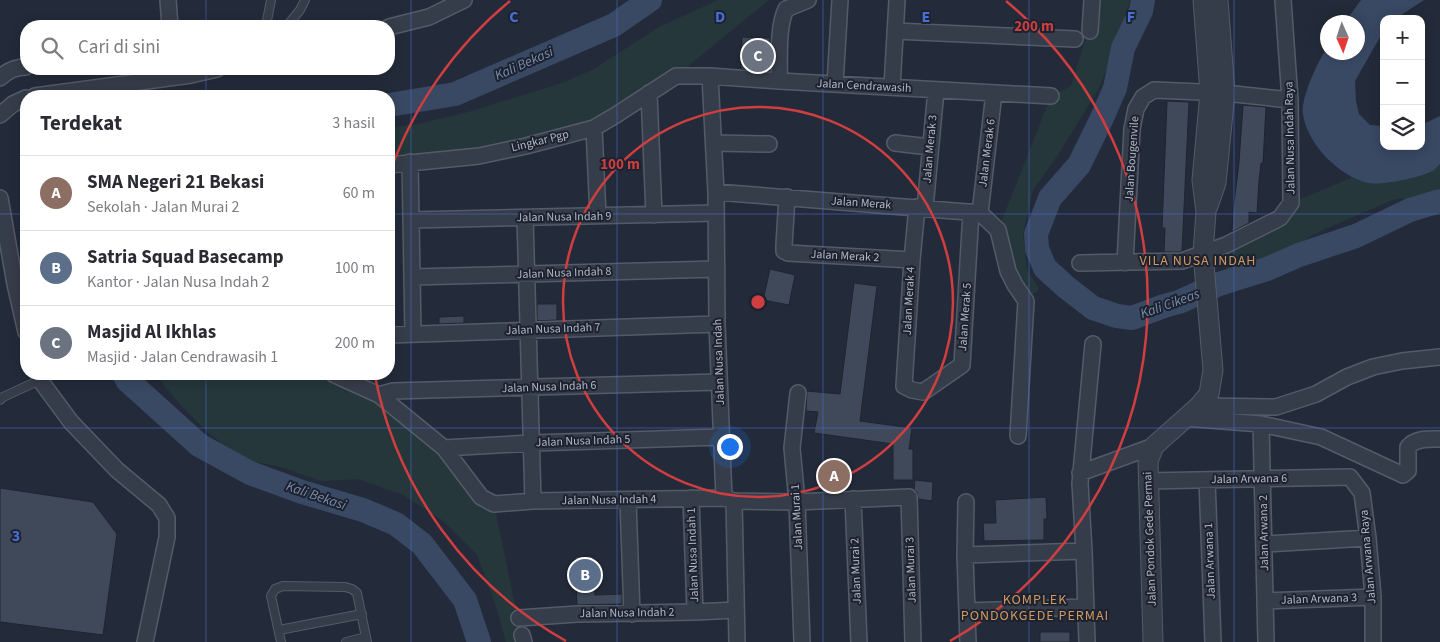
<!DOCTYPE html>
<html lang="id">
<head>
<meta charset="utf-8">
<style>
  body { margin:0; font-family:"Source Sans 3",sans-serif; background:#f7f7f7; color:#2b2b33 }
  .controls { position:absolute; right:15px; top:15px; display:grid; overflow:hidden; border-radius:10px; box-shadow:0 2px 12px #0003 }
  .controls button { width:45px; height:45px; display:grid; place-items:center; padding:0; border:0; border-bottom:1px solid #e1e1e2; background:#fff; color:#2b2b33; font:25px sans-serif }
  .compass { position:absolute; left:1320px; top:15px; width:45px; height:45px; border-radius:50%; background:#fff; box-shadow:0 2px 12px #0003; rotate:177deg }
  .you { position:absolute; left:729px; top:446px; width:18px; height:18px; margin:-12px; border:4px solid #fff; border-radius:50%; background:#1a73e8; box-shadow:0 0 0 8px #1a73e833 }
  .badge { display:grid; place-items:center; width:32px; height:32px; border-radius:50%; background:#0b8043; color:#fff; font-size:16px; font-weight:700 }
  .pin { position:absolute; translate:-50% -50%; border:2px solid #fff; box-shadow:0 1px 5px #0006 }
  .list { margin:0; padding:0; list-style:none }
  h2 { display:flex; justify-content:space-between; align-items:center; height:65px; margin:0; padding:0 20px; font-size:21px }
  h2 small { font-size:16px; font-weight:400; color:#7c7c81 }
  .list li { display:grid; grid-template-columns:32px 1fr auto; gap:15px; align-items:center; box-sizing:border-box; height:75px; padding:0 20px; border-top:1px solid #e1e1e2 }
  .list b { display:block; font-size:19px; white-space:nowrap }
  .list p { margin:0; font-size:16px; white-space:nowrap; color:#7c7c81 }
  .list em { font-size:16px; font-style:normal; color:#7c7c81 }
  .icon { flex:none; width:28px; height:28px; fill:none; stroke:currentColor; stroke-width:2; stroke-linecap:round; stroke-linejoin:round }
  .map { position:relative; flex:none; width:1440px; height:642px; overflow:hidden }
  .search { position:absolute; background:#fff; box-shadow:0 2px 12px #0003; left:20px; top:20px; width:375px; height:55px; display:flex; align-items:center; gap:12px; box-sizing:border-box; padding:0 18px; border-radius:20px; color:#7c7c81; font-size:19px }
  .panel { position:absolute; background:#fff; box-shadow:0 2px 12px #0003; left:20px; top:90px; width:375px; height:290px; border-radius:20px }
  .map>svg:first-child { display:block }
  .green { fill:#25373b }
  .water { fill:#394863 }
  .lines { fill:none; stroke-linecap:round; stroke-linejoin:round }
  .river { stroke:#394863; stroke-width:24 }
  .building { fill:#3f4959; stroke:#1e2431 }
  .service-casing { stroke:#545b68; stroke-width:10 }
  .minor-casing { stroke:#545b68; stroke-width:18 }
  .tertiary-casing { stroke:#545b68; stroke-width:21 }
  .service { stroke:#363d4a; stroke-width:8 }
  .minor { stroke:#363d4a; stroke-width:15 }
  .tertiary { stroke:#363d4a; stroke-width:19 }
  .grid { fill:none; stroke:#496ed3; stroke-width:1; stroke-opacity:0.55 }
  .ring { fill:none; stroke:#d03e40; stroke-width:2.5 }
  .labels { text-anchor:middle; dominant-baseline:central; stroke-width:4; stroke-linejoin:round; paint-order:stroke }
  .street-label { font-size:12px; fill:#b1b8c6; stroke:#1c222f }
  .water-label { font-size:14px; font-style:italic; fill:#7a8dad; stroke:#1c222f }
  .neighbourhood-label { font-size:14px; letter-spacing:1px; fill:#d09862; stroke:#1c222f }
  .grid-label { font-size:16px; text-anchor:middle; font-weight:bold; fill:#496ed3; stroke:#1c222f; stroke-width:4; stroke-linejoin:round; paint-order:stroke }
  .centre { fill:#d03e40; stroke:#1c222f; stroke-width:2.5 }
  .ring-label { font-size:15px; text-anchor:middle; font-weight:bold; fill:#d03e40; stroke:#1c222f; stroke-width:4; stroke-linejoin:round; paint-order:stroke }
</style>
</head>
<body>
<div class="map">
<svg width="1440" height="642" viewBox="0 0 1440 642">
  <rect width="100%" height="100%" fill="#232b3a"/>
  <!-- green -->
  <path class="green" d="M718,0H769L676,76L594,128L389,165V128L418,124L468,112L562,83L592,70L659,27Z
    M1092,0H1130L1116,46L1098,90L1058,155L1033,190L1023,233L1027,269L1039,289L1026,301L998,230L1051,96L1071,86L1085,41L1090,31Z
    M1440,164V189L1407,202L1402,198L1393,200L1323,230L1269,259L1232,272L1203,253L1291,203L1353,177L1369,183L1430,173Z
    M155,374H334L379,395L494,504L515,605L525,642H506L495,603L477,555L442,520L403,495L358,479L321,481L281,467L245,460L211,435L182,407Z"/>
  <!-- water -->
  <path class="water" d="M1361,0H1424L1395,19H1384V30L1355,81L1356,101L1359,114L1370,125L1384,126V146H1421V125L1440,116V164C1436,168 1433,172 1428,173C1417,178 1379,186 1368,183C1339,176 1308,145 1303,115C1300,99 1318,61 1327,48L1328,52H1358V22H1345Z"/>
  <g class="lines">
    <!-- river -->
    <path class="river" d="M1143,0L1141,11L1123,48L1115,88L1102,118L1079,165L1050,198L1036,234L1037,249L1045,268L1066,287L1093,308L1117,316L1132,318L1164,306L1179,302L1219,284L1267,269L1299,255L1356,236L1410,210L1440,201
      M389,105L455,94L614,25L650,0
      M124,374L127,380L199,445L250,473L302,492L363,510L396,524L422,544L465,600L479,642"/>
  </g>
  <!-- building -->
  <path class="building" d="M742,37L770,38V71L741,69Z
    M1167,101L1189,102L1182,251L1180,252H1164L1165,228H1162Z
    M1243,105L1266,107L1263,163H1261L1259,181L1257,213L1249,212V223L1232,232L1233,212L1239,162Z
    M770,269L795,275L789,305L763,300Z
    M854,283L877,286L860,421L912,428L909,449H913V480H893V444L814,433L818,412L806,411L807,391L840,394Z
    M537,304H557V320L537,321Z
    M464,316V323L439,324V317Z
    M915,480L933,482L932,501L918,499L917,492L914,489Z
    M0,488L93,502L117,534L103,635L0,622Z
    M1046,497L1047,519H1044V540L984,541L983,523H996L995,500Z
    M593,556L595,595L622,594V604L577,605L575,557Z
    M1040,632H1070V642H1040Z"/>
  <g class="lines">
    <defs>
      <path id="service" d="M266,26L271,0
        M287,26L300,10L305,0
        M0,400L3,397L40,380
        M279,630L362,614
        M281,642L271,596L275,589L283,586L345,587L352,589L357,593L367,642
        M346,642L366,637"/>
      <path id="minor" d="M168,0L170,26
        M389,27L429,17L464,0
        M895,31L1075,39
        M1090,31L1092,0
        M710,76L716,192L717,324L724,498L734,501L737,642
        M0,78C7,71 17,67 26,67
        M779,81C780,59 777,28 786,9L808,0
        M835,84L840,0
        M892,87L897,0
        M649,93L654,215
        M35,96L191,75L217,69
        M0,115L13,104L26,98
        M594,128L598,216
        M714,143L769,144
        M895,143L930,147
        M410,162L413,334
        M389,165L479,156L526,146L594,128L616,115L676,76H710L779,81L1051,96
        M716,192L980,213L998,230L1008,271L1015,285L1026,301L1018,436
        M787,197L784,245V251L788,253L912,260
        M0,198L15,284L26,332
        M917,207L912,260L904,386L912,390L923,392L962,365L971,212
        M925,208L936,90
        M980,213L994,93
        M525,218L533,501
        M411,220L716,213
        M1080,263L1182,261L1226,245L1280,218L1291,203L1290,100L1283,0
        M1125,263L1132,129L1136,109L1143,97L1154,90L1225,93L1290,100
        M412,277L717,269
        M389,335L717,324
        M39,374L40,380L71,422L117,470L159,505L167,518V537L145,642
        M333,374L379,395L444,448L481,497L494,504L533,501L724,498
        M798,393L792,448L797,502L802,642
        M379,395L393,391L719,382
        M1199,406L1276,407L1316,394L1347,377L1373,367L1402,361L1440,357
        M1184,418L1261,424L1321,437L1403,475L1408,471V447C1416,438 1428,439 1440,439
        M1261,424L1266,642
        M444,448L532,443L721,437
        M1080,473L1154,446
        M1207,480L1213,642
        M1147,481L1350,477L1362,493L1368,538L1373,597V642
        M691,498L695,612
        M853,499L859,642
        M628,500L632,614
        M734,501L797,502L909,497L913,642
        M966,502L965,555L968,642
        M1264,544L1368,538
        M965,555L1084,551
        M1265,601L1373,597
        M967,611L1086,607
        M519,618L577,614L695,612L736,610
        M522,635L524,642
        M1087,642L1084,551L1080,483L1093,344"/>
      <path id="tertiary" d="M1208,206L1216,183L1225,93L1218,0
        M1153,642L1148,461L1154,446L1199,406L1209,394L1213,370L1203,253L1206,212L1202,180L1210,93L1203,0"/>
    </defs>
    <!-- service casing -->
    <use href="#service" class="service-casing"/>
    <!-- minor casing -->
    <use href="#minor" class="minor-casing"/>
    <!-- tertiary casing -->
    <use href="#tertiary" class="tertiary-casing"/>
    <!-- service -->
    <use href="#service" class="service"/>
    <!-- minor -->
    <use href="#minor" class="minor"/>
    <!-- tertiary -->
    <use href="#tertiary" class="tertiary"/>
  </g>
  <!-- grid -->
  <path class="grid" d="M206,0V26M411,0V642M617,0V642M823,0V642M1029,0V642M1234,0V642M206,69V96M0,214H26M389,214H1440M206,374V642M0,428H1440"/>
  <!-- distance rings -->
  <g class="ring">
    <circle cx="758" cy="302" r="195"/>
    <path d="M566 641A390 390 0 0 1 375 376M389 175A390 390 0 0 1 510 1M1006 1A390 390 0 0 1 950 641"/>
  </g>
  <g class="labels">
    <!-- street labels -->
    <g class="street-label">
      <text transform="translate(864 86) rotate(3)">Jalan Cendrawasih</text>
      <text transform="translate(1290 138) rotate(-91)">Jalan Nusa Indah Raya</text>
      <text transform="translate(540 141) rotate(-14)">Lingkar Pgp</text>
      <text transform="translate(930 149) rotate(-85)">Jalan Merak 3</text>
      <text transform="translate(987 153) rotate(-83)">Jalan Merak 6</text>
      <text transform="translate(1132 159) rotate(-86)">Jalan Bougenvile</text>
      <text transform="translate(861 203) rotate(4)">Jalan Merak</text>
      <text transform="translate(564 217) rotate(-1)">Jalan Nusa Indah 9</text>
      <text transform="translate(845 256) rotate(3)">Jalan Merak 2</text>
      <text transform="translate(564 273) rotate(-2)">Jalan Nusa Indah 8</text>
      <text transform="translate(909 301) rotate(-87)">Jalan Merak 4</text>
      <text transform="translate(965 317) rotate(-86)">Jalan Merak 5</text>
      <text transform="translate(553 329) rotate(-2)">Jalan Nusa Indah 7</text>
      <text transform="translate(719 362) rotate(-92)">Jalan Nusa Indah</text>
      <text transform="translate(549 387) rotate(-2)">Jalan Nusa Indah 6</text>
      <text transform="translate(583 441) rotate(-2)">Jalan Nusa Indah 5</text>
      <text transform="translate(1249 479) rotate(-1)">Jalan Arwana 6</text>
      <text transform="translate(609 500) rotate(-1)">Jalan Nusa Indah 4</text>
      <text transform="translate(797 517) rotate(-93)">Jalan Murai 1</text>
      <text transform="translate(1264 533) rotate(-91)">Jalan Arwana 2</text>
      <text transform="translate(1150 539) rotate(-92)">Jalan Pondok Gede Permai</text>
      <text transform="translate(693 555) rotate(-92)">Jalan Nusa Indah 1</text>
      <text transform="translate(1368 557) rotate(-95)">Jalan Arwana Raya</text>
      <text transform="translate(1210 561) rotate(-92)">Jalan Arwana 1</text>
      <text transform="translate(911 570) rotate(-92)">Jalan Murai 3</text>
      <text transform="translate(856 571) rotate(-92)">Jalan Murai 2</text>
      <text transform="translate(1319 599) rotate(-2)">Jalan Arwana 3</text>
      <text transform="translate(627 613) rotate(-1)">Jalan Nusa Indah 2</text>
    </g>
    <!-- water labels -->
    <g class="water-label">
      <text transform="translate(524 64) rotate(-24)">Kali Bekasi</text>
      <text transform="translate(1170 304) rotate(-20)">Kali Cikeas</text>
      <text transform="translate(316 496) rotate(19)">Kali Bekasi</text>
    </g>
    <!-- neighbourhood labels -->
    <g class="neighbourhood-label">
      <text x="1198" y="261">VILA NUSA INDAH</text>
      <text x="1035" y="600">KOMPLEK<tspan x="1035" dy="16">PONDOKGEDE PERMAI</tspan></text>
    </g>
  </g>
  <g class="grid-label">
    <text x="514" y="22">C</text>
    <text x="720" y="22">D</text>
    <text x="926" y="22">E</text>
    <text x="1131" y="22">F</text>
    <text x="16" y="541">3</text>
  </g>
  <circle cx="758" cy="302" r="8" class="centre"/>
  <g class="ring-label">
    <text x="1034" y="31">200 m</text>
    <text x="620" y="169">100 m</text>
  </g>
</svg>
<div class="controls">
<button>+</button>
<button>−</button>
<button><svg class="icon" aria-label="layers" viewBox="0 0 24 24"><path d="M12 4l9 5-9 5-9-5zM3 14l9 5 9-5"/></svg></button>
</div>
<svg class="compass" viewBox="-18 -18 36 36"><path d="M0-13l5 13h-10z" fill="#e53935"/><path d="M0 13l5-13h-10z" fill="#7c7c81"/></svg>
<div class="you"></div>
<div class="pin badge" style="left:834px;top:476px;background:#8d6e63">A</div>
<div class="pin badge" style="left:585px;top:575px;background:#5c6f8a">B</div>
<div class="pin badge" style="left:758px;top:56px;background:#6b7280">C</div>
<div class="search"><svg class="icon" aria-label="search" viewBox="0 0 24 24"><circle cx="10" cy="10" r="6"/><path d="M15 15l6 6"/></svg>Cari di sini</div>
<section class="panel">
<h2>Terdekat<small>3 hasil</small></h2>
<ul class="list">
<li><span class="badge" style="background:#8d6e63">A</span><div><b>SMA Negeri 21 Bekasi</b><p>Sekolah · Jalan Murai 2</p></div><em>60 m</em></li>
<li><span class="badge" style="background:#5c6f8a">B</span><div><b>Satria Squad Basecamp</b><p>Kantor · Jalan Nusa Indah 2</p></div><em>100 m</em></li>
<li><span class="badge" style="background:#6b7280">C</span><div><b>Masjid Al Ikhlas</b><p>Masjid · Jalan Cendrawasih 1</p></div><em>200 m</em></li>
</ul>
</section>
</div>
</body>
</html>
